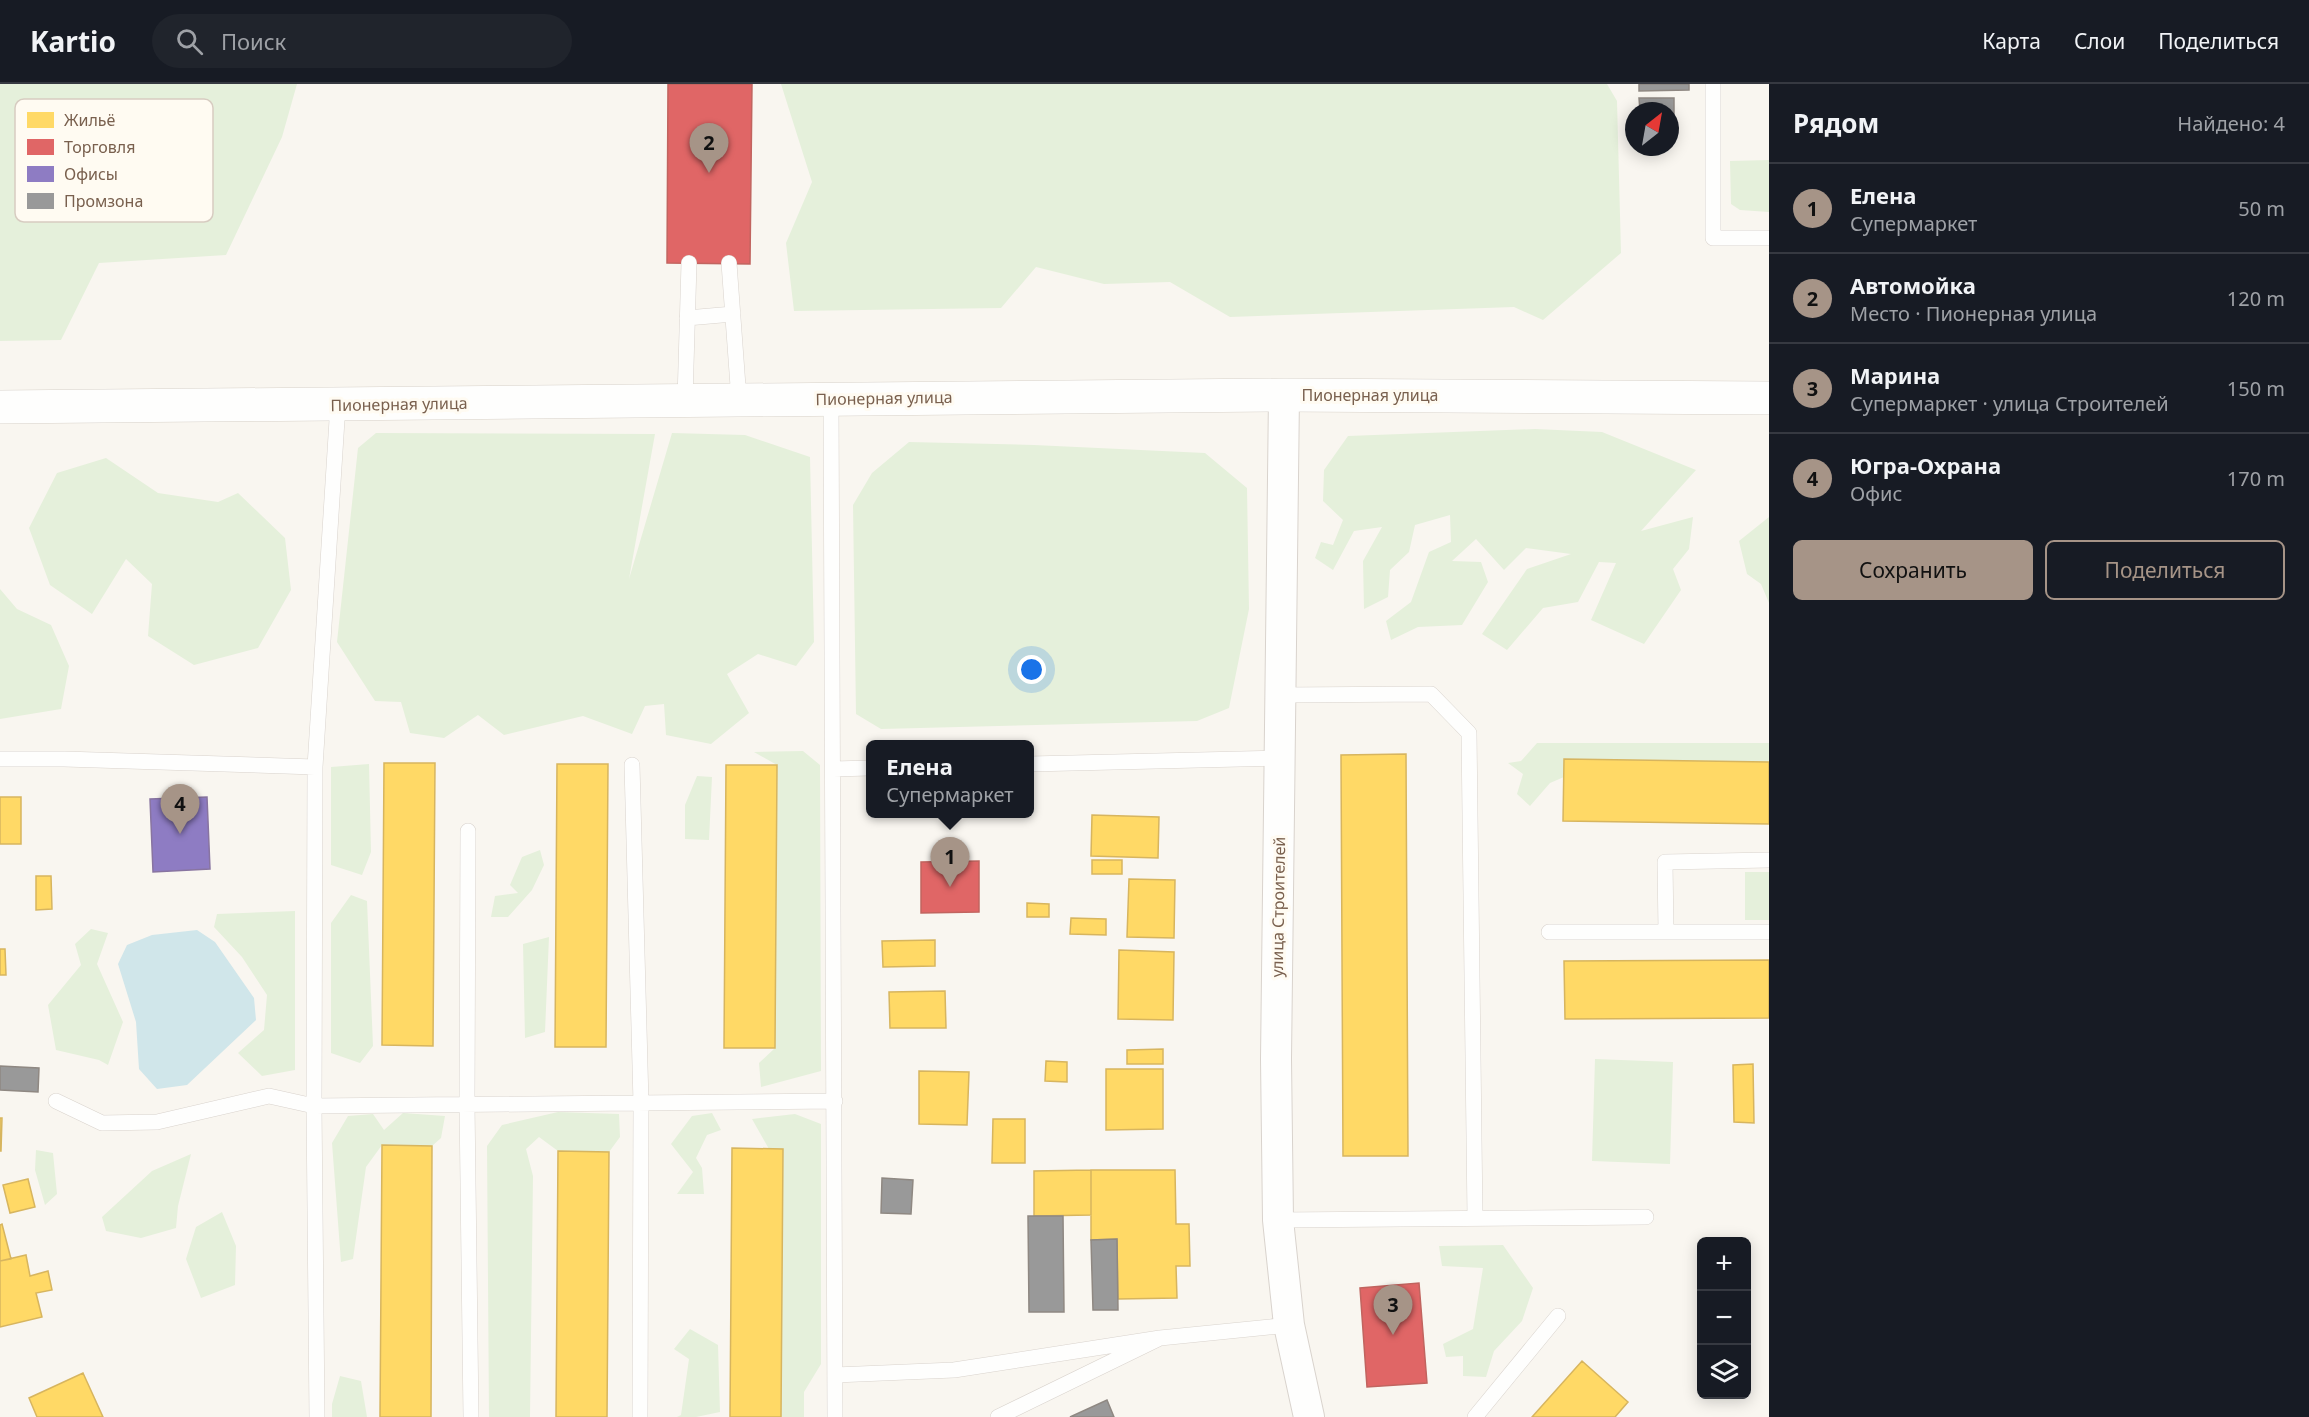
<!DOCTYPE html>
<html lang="ru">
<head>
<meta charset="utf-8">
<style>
  body { margin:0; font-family:"Noto Sans",sans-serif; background:#20242c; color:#f1f3f6 }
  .controls { position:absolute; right:18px; bottom:18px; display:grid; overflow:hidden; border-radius:9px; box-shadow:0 3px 15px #0003 }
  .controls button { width:54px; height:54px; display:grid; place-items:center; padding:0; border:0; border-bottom:2px solid #363941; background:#171b24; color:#f1f3f6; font:30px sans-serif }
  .compass { position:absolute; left:1625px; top:18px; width:54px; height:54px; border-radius:50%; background:#171b24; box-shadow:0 3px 15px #0003; rotate:31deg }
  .you { position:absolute; left:1032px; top:586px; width:21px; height:21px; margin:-15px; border:4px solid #fff; border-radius:50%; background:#1a73e8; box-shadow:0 0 0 9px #1a73e833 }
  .badge { display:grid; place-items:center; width:39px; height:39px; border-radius:50%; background:#a69487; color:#111; font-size:20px; font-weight:700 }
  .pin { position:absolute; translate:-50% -50px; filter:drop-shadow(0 2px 3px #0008) }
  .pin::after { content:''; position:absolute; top:32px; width:21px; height:18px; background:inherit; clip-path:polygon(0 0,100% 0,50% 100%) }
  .popup { position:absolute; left:866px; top:656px; width:168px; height:78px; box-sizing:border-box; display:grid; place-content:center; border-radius:9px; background:#171b24; filter:drop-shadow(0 2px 4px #0005); font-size:20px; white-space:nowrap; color:#9ea1a6 }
  .popup b { font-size:22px; color:#f1f3f6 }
  .popup::after { content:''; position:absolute; left:50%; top:100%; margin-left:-12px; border:12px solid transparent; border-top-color:#171b24 }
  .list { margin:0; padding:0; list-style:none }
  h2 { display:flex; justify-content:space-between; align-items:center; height:78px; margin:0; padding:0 24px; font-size:26px }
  h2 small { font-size:20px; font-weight:400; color:#9ea1a6 }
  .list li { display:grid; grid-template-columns:39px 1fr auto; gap:18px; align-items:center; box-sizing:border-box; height:90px; padding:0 24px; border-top:2px solid #363941 }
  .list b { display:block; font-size:22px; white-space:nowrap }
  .list p { margin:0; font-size:20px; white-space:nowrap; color:#9ea1a6 }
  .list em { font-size:20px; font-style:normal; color:#9ea1a6 }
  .actions { display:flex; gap:12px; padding:18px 24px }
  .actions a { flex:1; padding:14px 0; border:2px solid #a69487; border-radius:9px; text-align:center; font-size:21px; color:#a69487 }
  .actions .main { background:#a69487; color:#111 }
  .icon { flex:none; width:33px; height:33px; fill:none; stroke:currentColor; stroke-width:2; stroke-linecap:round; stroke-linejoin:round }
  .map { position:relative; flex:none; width:1769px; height:1333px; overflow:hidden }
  header { display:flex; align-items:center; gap:36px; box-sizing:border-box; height:84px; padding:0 30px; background:#171b24; border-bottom:2px solid #363941 }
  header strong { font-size:28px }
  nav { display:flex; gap:33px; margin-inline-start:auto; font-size:21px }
  .search { width:420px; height:54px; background:#20242c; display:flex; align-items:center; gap:15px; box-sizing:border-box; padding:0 21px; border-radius:33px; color:#9ea1a6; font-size:22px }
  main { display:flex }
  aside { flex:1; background:#171b24 }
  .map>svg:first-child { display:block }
  .green { fill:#e5f0db }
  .water { fill:#d0e6ea }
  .homes { fill:#ffd966; stroke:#d7b55f; stroke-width:1.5 }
  .shops { fill:#e06666; stroke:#c1645f; stroke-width:1.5 }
  .offices { fill:#8e7cc3; stroke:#8874a0; stroke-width:1.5 }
  .industry { fill:#999; stroke:#8f8882; stroke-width:1.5 }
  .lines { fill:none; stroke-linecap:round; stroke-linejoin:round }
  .lane-casing { stroke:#d9d3cd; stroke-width:16 }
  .street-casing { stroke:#d9d3cd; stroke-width:32 }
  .secondary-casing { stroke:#d8d2ca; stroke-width:34 }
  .lane { stroke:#fefefd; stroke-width:15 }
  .street { stroke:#fefefd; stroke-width:30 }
  .secondary { stroke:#fefefd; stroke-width:33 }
  .labels { text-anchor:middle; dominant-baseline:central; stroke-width:6; stroke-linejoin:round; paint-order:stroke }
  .street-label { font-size:16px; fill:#79604e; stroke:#fffbf2 }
  .key { fill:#fffbf2; stroke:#d7ccc1; stroke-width:1.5 }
  .key-label { font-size:16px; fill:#79604e }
</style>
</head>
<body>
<header>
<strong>Kartio</strong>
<div class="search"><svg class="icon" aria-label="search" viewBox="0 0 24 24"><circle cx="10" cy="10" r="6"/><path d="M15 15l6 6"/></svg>Поиск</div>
<nav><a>Карта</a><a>Слои</a><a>Поделиться</a></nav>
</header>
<main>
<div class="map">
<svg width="1769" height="1333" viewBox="0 0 1769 1333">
  <rect width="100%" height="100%" fill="#f9f6f0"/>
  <!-- green -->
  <path class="green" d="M0,0H297L282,53L226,171L99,179L61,256L0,257Z
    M781,0H1607L1617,17L1621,169L1543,236L1514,223L1230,233L1170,198L1104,200L1036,183L1001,224L794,227L786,159L812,98Z
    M1769,76V128L1740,126L1731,120L1730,77Z
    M1535,345L1602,348L1696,386L1641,447L1693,433L1689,465L1673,485L1681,506L1644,560L1591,536L1616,479L1599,478L1578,518L1543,524L1507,566L1482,550L1527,485L1571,470L1526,464L1504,486L1476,455L1452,477L1481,478L1488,498L1462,541L1418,543L1391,556L1386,537L1411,518L1429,468L1451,458L1450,431L1415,441L1409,468L1390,486L1388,513L1364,525L1363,477L1382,443L1354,447L1333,486L1315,474L1321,458L1333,461L1343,436L1323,417L1324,386L1348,352Z
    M376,349L655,350L629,495L672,349L745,351L810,373L814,558L796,582L758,570L727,590L749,629L711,660L666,651L664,620L645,622L632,650L583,632L504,651L478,631L444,654L410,649L401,618L375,617L337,558L358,364Z
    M909,358L1034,361L1205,369L1247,404L1249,525L1229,624L1197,637L881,645L856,630L853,421L872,389Z
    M106,374L158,409L218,418L238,409L285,454L291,506L258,564L194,581L148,552L152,500L126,475L92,530L50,501L29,444L57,389Z
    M1769,433V519L1761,500L1747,490L1739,457Z
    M0,505L17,525L51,541L69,582L61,625L0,635Z
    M1537,659H1769V678L1564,675V693L1550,699L1530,722L1517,710L1523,690L1508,679L1521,677Z
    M803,667L820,681L821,987L761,1003L759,979L775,964L777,681L754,668Z
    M369,680L371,768L362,791L331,781V683Z
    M697,692L712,693L709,756L685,755V721Z
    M540,766L544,781L532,806L508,833H491L495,812L518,809L510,801L522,773Z
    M1745,788H1769V836H1745Z
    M351,811L367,817L373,962L360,979L331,969V839Z
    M295,827V986L262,992L238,969L264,946L267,911L242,873L214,843L217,830Z
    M91,845L108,849L97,880L123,938L108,981L99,976L56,966L48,921L81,881L75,860Z
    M549,853L545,948L525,954L523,860Z
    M1595,975L1673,978L1670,1080L1592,1077Z
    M558,1028L619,1030L620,1053L609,1068L558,1067L539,1053L526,1065L533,1092L530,1333H489L487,1062L502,1041Z
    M403,1029L445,1032L441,1054L432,1062L382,1061L366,1083L353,1175L341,1178L332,1059L348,1032L373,1030L384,1046Z
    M712,1029L721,1046L707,1051L696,1074L702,1084L704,1110H677L693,1088L671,1060L692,1032Z
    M795,1030L821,1040V1280L804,1308V1333H781L783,1065H769L752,1035Z
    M36,1066L53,1069L57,1110L45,1121L35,1086Z
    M191,1070L178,1122L176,1144L141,1154L106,1147L102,1133L152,1087Z
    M222,1128L236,1162L235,1201L201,1214L186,1175L196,1143Z
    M1503,1161L1533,1204L1522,1237L1494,1267L1486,1293L1463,1292V1272L1446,1273L1443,1260L1473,1245L1483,1184L1442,1182L1439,1162Z
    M690,1245L718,1261L720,1328L696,1333H677L681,1331L689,1275L674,1265Z
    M340,1292L361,1297L367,1333H332V1320Z"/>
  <!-- water -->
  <path class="water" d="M197,846L215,858L254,914L256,936L187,1001L157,1005L139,985L136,938L118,880L127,861L152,851Z"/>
  <!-- homes -->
  <path class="homes" d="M1406,670L1408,1072H1343L1341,671Z
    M1564,675L1769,678V740L1563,737Z
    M384,679H435L433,962L382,961Z
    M557,680H608L606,963H555Z
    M726,681H777L775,964H724Z
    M0,713H21V760H0Z
    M1092,731L1159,733L1158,774L1091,772Z
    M1092,776H1122V790H1092Z
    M36,792H51L52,825L36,826Z
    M1129,795L1175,796L1174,854L1127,853Z
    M1027,819L1049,820V833H1027Z
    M1071,834L1106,835V851L1070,850Z
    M935,856V882L883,883L882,857Z
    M0,865H5L6,891H0Z
    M1119,866L1174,868L1173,936L1118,935Z
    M1769,876V934L1565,935L1564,877Z
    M945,907L946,944H890L889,908Z
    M1163,965V980H1127V966Z
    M1046,977L1067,978V998L1045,997Z
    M1753,980L1754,1039L1734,1038L1733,981Z
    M1106,985H1163V1045L1106,1046Z
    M919,987L969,988L967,1041L919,1040Z
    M0,1034H2L1,1067H0Z
    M993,1035H1025V1079H992Z
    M382,1061L432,1062L431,1333H380Z
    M732,1064L783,1065L781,1333H730Z
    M558,1067L609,1068L607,1333H556Z
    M1091,1086H1175L1176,1140H1189L1190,1182H1176L1177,1214L1118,1215L1117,1155L1091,1156Z
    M1091,1086V1131L1034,1132V1087Z
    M28,1095L35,1123L10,1129L3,1101Z
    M2,1140L11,1175L0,1177V1141Z
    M26,1171L30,1192L48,1187L52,1206L36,1209L42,1233L0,1243V1177Z
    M1582,1277L1628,1318L1615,1333H1532Z
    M83,1289L103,1333H37L29,1314Z"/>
  <!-- shops -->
  <path class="shops" d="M668,0H752L750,180L667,179Z
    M979,777V828L921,829V778Z
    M1419,1199L1427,1299L1367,1303L1360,1204Z"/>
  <!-- offices -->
  <path class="offices" d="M207,713L210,785L153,788L150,715Z"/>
  <!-- industry -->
  <path class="industry" d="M1639,0H1689V6L1639,7Z
    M1639,14H1674V53H1670V27H1640Z
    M0,982L39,984L38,1008L0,1006Z
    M882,1094L913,1096L911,1130L881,1129Z
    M1028,1132H1063L1064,1228H1029Z
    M1117,1155L1118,1226H1093L1091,1156Z
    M1107,1316L1114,1333H1070Z"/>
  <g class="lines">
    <defs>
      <path id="lane" d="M1713,0V154H1769
        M729,179L739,316
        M687,234L733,230
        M831,315L835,1333
        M685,316L689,179
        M1281,611L1431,610L1469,649L1475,1134
        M0,675H64L315,683
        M1030,680L1281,674
        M632,681L641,1019L640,1333
        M833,685L870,684
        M468,747L467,1020L471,1333
        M1549,848H1769
        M1666,848L1665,778L1769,776
        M56,1017L102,1039L157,1038L269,1012L314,1022L835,1017
        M1278,1136L1646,1133
        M835,1291L954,1286L1160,1254
        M317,1333L314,1022L315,683L338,320
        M998,1333L1160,1254L1289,1241
        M1475,1333L1558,1232"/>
      <path id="street" d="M1284,311L1276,975L1278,1136L1289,1241L1309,1333"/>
      <path id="secondary" d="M0,323L1284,311L1769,314"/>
    </defs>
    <!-- lane casing -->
    <use href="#lane" class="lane-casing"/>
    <!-- street casing -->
    <use href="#street" class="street-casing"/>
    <!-- secondary casing -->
    <use href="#secondary" class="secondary-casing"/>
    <!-- lane -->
    <use href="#lane" class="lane"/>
    <!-- street -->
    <use href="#street" class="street"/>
    <!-- secondary -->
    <use href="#secondary" class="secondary"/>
  </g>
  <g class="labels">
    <!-- street labels -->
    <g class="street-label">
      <text x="1370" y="311">Пионерная улица</text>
      <text transform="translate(884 314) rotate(-1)">Пионерная улица</text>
      <text transform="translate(399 320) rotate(-1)">Пионерная улица</text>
      <text transform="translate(1278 823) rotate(-89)">улица Строителей</text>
    </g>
  </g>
  <!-- legend -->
  <rect x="15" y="15" width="198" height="123" rx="9" class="key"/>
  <rect x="27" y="28" width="27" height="16" fill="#ffd966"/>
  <rect x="27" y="55" width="27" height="16" fill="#e06666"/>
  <rect x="27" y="82" width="27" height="16" fill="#8e7cc3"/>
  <rect x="27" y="109" width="27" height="16" fill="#999"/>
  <g class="key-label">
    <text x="64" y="42">Жильё</text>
    <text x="64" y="69">Торговля</text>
    <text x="64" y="96">Офисы</text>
    <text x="64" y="123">Промзона</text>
  </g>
</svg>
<div class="controls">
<button>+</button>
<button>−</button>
<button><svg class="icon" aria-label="layers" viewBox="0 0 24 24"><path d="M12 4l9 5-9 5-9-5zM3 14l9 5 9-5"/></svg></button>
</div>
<svg class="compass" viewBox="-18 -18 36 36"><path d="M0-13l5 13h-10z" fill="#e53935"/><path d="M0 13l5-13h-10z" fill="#9ea1a6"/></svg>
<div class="you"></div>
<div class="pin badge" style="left:950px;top:803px">1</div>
<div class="popup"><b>Елена</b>Супермаркет</div>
<div class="pin badge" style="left:709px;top:89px">2</div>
<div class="pin badge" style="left:1393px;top:1251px">3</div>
<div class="pin badge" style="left:180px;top:750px">4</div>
</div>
<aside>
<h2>Рядом<small>Найдено: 4</small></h2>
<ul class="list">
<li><span class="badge">1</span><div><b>Елена</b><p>Супермаркет</p></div><em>50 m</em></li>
<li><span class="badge">2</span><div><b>Автомойка</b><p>Место · Пионерная улица</p></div><em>120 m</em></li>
<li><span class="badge">3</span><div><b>Марина</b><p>Супермаркет · улица Строителей</p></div><em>150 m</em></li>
<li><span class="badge">4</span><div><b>Югра-Охрана</b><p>Офис</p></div><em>170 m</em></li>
</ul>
<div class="actions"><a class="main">Сохранить</a><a>Поделиться</a></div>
</aside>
</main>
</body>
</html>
